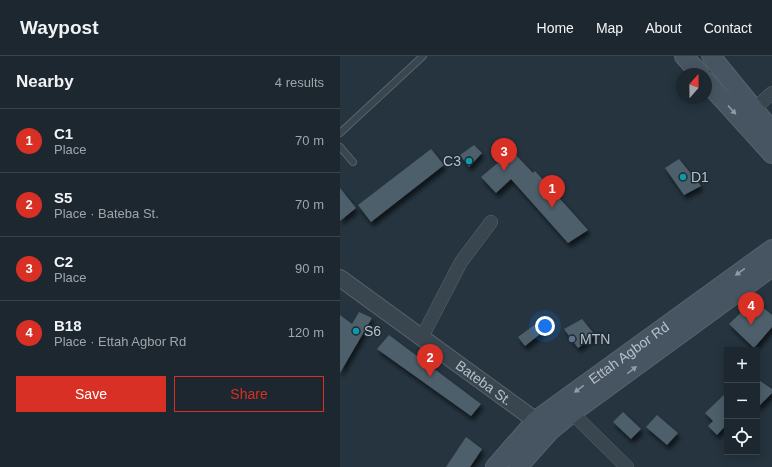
<!DOCTYPE html>
<html lang="en">
<head>
<meta charset="utf-8">
<style>
  body { margin:0; font-family:Helvetica,sans-serif; background:#29333b; color:#f1f3f6 }
  .controls { position:absolute; right:12px; bottom:12px; display:grid; overflow:hidden; border-radius:0px; box-shadow:0 2px 10px #0003 }
  .controls button { width:36px; height:36px; display:grid; place-items:center; padding:0; border:0; border-bottom:1px solid #3a444b; background:#1c272f; color:#f1f3f6; font:20px sans-serif }
  .compass { position:absolute; left:336px; top:12px; width:36px; height:36px; border-radius:50%; background:#1c272f; box-shadow:0 2px 10px #0003; rotate:20deg }
  .you { position:absolute; left:205px; top:270px; width:14px; height:14px; margin:-10px; border:3px solid #fff; border-radius:50%; background:#1a73e8; box-shadow:0 0 0 6px #1a73e833 }
  .badge { display:grid; place-items:center; width:26px; height:26px; border-radius:50%; background:#d93025; color:#fff; font-size:13px; font-weight:700 }
  .pin { position:absolute; translate:-50% -33px; filter:drop-shadow(0 1px 2px #0008) }
  .pin::after { content:''; position:absolute; top:21px; width:14px; height:12px; background:inherit; clip-path:polygon(0 0,100% 0,50% 100%) }
  .list { margin:0; padding:0; list-style:none }
  h2 { display:flex; justify-content:space-between; align-items:center; height:52px; margin:0; padding:0 16px; font-size:17px }
  h2 small { font-size:13px; font-weight:400; color:#a0a5aa }
  .list li { display:grid; grid-template-columns:26px 1fr auto; gap:12px; align-items:center; box-sizing:border-box; height:64px; padding:0 16px; border-top:1px solid #3a444b }
  .list b { display:block; font-size:15px; white-space:nowrap }
  .list p { margin:0; font-size:13px; white-space:nowrap; color:#a0a5aa }
  .list em { font-size:13px; font-style:normal; color:#a0a5aa }
  .actions { display:flex; gap:8px; padding:12px 16px }
  .actions a { flex:1; padding:9px 0; border:1px solid #d93025; border-radius:0px; text-align:center; font-size:14px; color:#d93025 }
  .actions .main { background:#d93025; color:#fff }
  .icon { flex:none; width:22px; height:22px; fill:none; stroke:currentColor; stroke-width:2; stroke-linecap:round; stroke-linejoin:round }
  .map { position:relative; flex:none; width:432px; height:411px; overflow:hidden }
  header { display:flex; align-items:center; gap:24px; box-sizing:border-box; height:56px; padding:0 20px; background:#1c272f; border-bottom:1px solid #3a444b }
  header strong { font-size:19px }
  nav { display:flex; gap:22px; margin-inline-start:auto; font-size:14px }
  main { display:flex }
  aside { flex:1; background:#1c272f }
  .map>svg:first-child { display:block }
  .building { fill:#4e5e6a; filter:url(#shadow) }
  .lines { fill:none; stroke-linecap:round; stroke-linejoin:round }
  .service-casing { stroke:#57636d; stroke-width:8 }
  .minor-casing { stroke:#57636d; stroke-width:14 }
  .tertiary-casing { stroke:#57636d; stroke-width:18 }
  .secondary-casing { stroke:#57636d; stroke-width:20 }
  .service { stroke:#39464f; stroke-width:6 }
  .minor { stroke:#39464f; stroke-width:13 }
  .tertiary { stroke:#39464f; stroke-width:16 }
  .secondary { stroke:#475562; stroke-width:18 }
  .oneway { fill:#8f9ba6 }
  .culture-dot { fill:#0f9aa8; stroke:#1e2b34; stroke-width:1.5 }
  .service-dot { fill:#5c6f8a; stroke:#1e2b34; stroke-width:1.5 }
  .labels { text-anchor:middle; dominant-baseline:central; stroke-width:3; stroke-linejoin:round; paint-order:stroke }
  .poi-label { font-size:14px; fill:#b6c0ca; stroke:#1e2b34; text-anchor:start }
  .street-label { font-size:14px; fill:#b6c0ca; stroke:#1e2b34 }
</style>
</head>
<body>
<header>
<strong>Waypost</strong>
<nav><a>Home</a><a>Map</a><a>About</a><a>Contact</a></nav>
</header>
<main>
<aside>
<h2>Nearby<small>4 results</small></h2>
<ul class="list">
<li><span class="badge">1</span><div><b>C1</b><p>Place</p></div><em>70 m</em></li>
<li><span class="badge">2</span><div><b>S5</b><p>Place · Bateba St.</p></div><em>70 m</em></li>
<li><span class="badge">3</span><div><b>C2</b><p>Place</p></div><em>90 m</em></li>
<li><span class="badge">4</span><div><b>B18</b><p>Place · Ettah Agbor Rd</p></div><em>120 m</em></li>
</ul>
<div class="actions"><a class="main">Save</a><a>Share</a></div>
</aside>
<div class="map">
<svg width="432" height="411" viewBox="0 0 432 411">
  <defs>
    <filter id="shadow"><feDropShadow dx="2.5" dy="4.5" stdDeviation="2" flood-color="#0009"/></filter>
  </defs>
  <rect width="100%" height="100%" fill="#25343f"/>
  <!-- building -->
  <path class="building" d="M134,89L142,97L129,111L120,99Z
    M91,93L104,109L31,166L18,149Z
    M172,95L193,117L195,115L248,174L228,187L171,123L156,137L141,121Z
    M339,103L361,130L344,139L325,112Z
    M0,132L16,152L0,165Z
    M414,244L432,259V271L414,292L389,268Z
    M19,256L32,262L0,317V259L12,268Z
    M242,263L255,279L238,292L224,273Z
    M197,267L205,274L185,290L178,281Z
    M49,279L141,348L131,360L37,293Z
    M417,323L432,333V337L417,352Z
    M387,336V368L377,379L368,370L373,365L365,357Z
    M283,356L301,373L291,383L273,366Z
    M317,359L338,377L327,389L306,371Z
    M126,381L142,393L130,411H106Z"/>
  <g class="lines">
    <defs>
      <path id="service" d="M0,77L83,0
        M0,91L13,106"/>
      <path id="minor" d="M414,53L432,37
        M82,281L121,206L151,166
        M232,357L287,411"/>
      <g id="tertiary">
        <path id="s1" d="M0,222L206,372"/>
      </g>
      <g id="secondary">
        <path d="M344,0L360,18"/>
        <path d="M371,0L432,75"/>
        <path d="M366,25L432,98"/>
        <path id="s2" d="M155,411L196,364L432,193"/>
        <path d="M178,411L210,375L232,357L432,211"/>
      </g>
    </defs>
    <!-- service casing -->
    <use href="#service" class="service-casing"/>
    <!-- minor casing -->
    <use href="#minor" class="minor-casing"/>
    <!-- tertiary casing -->
    <use href="#tertiary" class="tertiary-casing"/>
    <!-- secondary casing -->
    <use href="#secondary" class="secondary-casing"/>
    <!-- service -->
    <use href="#service" class="service"/>
    <!-- minor -->
    <use href="#minor" class="minor"/>
    <!-- tertiary -->
    <use href="#tertiary" class="tertiary"/>
    <!-- secondary -->
    <use href="#secondary" class="secondary"/>
  </g>
  <!-- one-way arrows -->
  <defs><path id="oneway-solid" d="M-6-.8H1V-3.2L6.5 0L1 3.2V.8H-6Z"/></defs>
  <g class="oneway">
    <use href="#oneway-solid" transform="translate(392 54) rotate(48)"/>
    <use href="#oneway-solid" transform="translate(400 216) rotate(144)"/>
    <use href="#oneway-solid" transform="translate(292 314) rotate(-38)"/>
    <use href="#oneway-solid" transform="translate(239 333) rotate(144)"/>
  </g>
  <!-- markers -->
  <g class="culture-dot">
    <circle cx="129" cy="105" r="4"/>
    <circle cx="343" cy="121" r="4"/>
    <circle cx="16" cy="275" r="4"/>
  </g>
  <circle class="service-dot" cx="232" cy="283" r="4"/>
  <g class="labels">
    <!-- poi labels -->
    <g class="poi-label">
      <text x="121" y="105" text-anchor="end">C3</text>
      <text x="351" y="121">D1</text>
      <text x="24" y="275">S6</text>
      <text x="240" y="283">MTN</text>
    </g>
    <!-- street labels -->
    <g class="street-label">
      <text stroke="none"><textPath href="#s2" startOffset="177">Ettah Agbor Rd</textPath></text>
      <text stroke="none"><textPath href="#s1" startOffset="178">Bateba St.</textPath></text>
    </g>
  </g>
</svg>
<div class="controls">
<button>+</button>
<button>−</button>
<button><svg class="icon" aria-label="locate" viewBox="0 0 24 24"><circle cx="12" cy="12" r="6"/><path d="M12 2v4M12 18v4M2 12h4M18 12h4"/></svg></button>
</div>
<svg class="compass" viewBox="-18 -18 36 36"><path d="M0-13l5 13h-10z" fill="#e53935"/><path d="M0 13l5-13h-10z" fill="#a0a5aa"/></svg>
<div class="you"></div>
<div class="pin badge" style="left:212px;top:152px">1</div>
<div class="pin badge" style="left:90px;top:321px">2</div>
<div class="pin badge" style="left:164px;top:115px">3</div>
<div class="pin badge" style="left:411px;top:269px">4</div>
</div>
</main>
</body>
</html>
